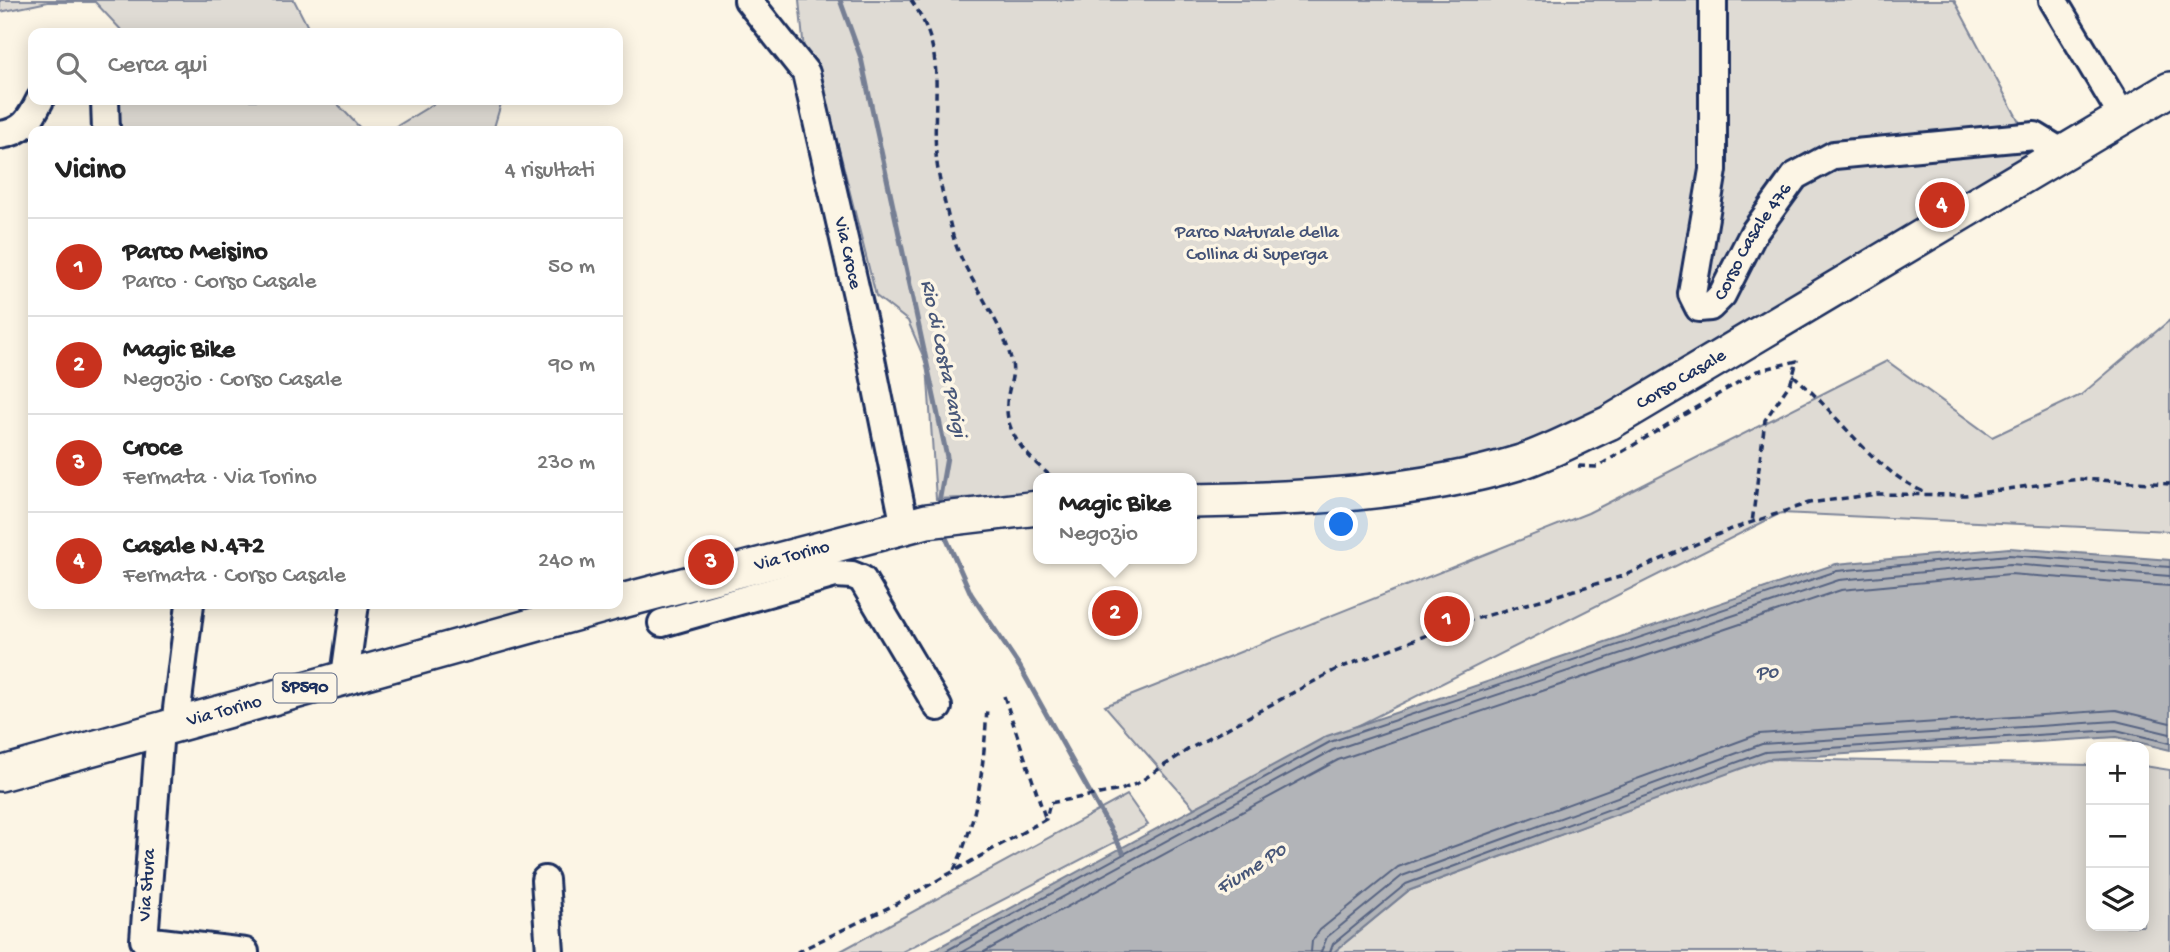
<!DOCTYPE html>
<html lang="it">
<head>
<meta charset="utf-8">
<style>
  body { margin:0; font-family:"Gochi Hand",sans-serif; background:#f2f2f2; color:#222 }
  .controls { position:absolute; right:21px; bottom:21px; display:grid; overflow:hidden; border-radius:14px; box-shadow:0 4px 18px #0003 }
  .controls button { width:63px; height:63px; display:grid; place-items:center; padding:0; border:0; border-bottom:2px solid #e0e0e0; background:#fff; color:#222; font:35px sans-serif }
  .you { position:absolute; left:1342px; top:525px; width:24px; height:24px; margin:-18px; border:5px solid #fff; border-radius:50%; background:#1a73e8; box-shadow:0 0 0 10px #1a73e833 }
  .badge { display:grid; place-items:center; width:46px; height:46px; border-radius:50%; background:#c8321e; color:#fff; font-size:23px; font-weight:700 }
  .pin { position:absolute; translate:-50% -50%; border:4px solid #fff; box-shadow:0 2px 7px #0006 }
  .popup { position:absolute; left:1033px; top:473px; width:164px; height:91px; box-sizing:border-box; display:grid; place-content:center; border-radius:14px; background:#fff; filter:drop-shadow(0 2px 5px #0005); font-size:23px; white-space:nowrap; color:#767676 }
  .popup b { font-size:26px; color:#222 }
  .popup::after { content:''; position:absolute; left:50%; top:100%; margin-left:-14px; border:14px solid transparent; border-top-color:#fff }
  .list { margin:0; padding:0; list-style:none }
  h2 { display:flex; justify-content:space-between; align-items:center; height:91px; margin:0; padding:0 28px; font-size:30px }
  h2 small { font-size:23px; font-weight:400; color:#767676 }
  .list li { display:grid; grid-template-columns:46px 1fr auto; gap:21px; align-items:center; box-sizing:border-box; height:98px; padding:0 28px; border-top:2px solid #e0e0e0 }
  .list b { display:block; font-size:26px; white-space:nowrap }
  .list p { margin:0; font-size:23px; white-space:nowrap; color:#767676 }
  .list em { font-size:23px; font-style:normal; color:#767676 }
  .icon { flex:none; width:38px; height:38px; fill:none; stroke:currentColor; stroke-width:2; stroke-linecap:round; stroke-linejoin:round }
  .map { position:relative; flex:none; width:2170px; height:952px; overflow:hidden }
  .search { position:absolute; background:#fff; box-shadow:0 4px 18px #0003; left:28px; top:28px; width:595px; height:77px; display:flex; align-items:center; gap:18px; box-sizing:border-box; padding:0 24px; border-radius:14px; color:#767676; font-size:26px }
  .panel { position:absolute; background:#fff; box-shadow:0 4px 18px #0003; left:28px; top:126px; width:595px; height:483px; border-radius:14px }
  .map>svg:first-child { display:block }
  .green { fill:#dfdbd4; stroke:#7d8599; stroke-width:2 }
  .water { fill:#b2b4b8; stroke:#767f94; stroke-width:2 }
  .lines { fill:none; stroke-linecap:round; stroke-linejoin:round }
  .shore { stroke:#576482; stroke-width:2 }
  .stream { stroke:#767f94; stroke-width:5 }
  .minor-casing { stroke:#1b2f5e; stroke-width:32 }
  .major-casing { stroke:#1b2f5e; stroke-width:38 }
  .path { stroke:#1b2f5e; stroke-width:3.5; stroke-dasharray:7 5; stroke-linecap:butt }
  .minor { stroke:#fcf5e5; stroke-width:26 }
  .major { stroke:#fcf5e5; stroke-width:33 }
  .labels { text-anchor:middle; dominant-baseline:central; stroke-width:7; stroke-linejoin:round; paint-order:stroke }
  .shield { fill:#fcf5e5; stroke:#5e6a86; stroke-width:2 }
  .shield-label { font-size:18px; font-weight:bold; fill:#1b2f5e }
  .park-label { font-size:19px; fill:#425176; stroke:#fcf5e5 }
  .street-label { font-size:19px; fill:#1b2f5e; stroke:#fcf5e5 }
  .water-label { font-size:21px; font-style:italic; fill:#485779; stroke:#fcf5e5 }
</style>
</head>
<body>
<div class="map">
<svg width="2170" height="952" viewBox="0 0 2170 952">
  <rect width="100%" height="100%" fill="#fcf5e5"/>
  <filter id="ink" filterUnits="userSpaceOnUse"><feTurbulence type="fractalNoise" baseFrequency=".0143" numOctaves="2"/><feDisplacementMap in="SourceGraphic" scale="14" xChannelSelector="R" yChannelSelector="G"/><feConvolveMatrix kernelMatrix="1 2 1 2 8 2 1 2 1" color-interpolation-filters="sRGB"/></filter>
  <g filter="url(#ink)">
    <!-- green -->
    <path class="green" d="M0,0H294L311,33H124L95,2H48L0,12Z
      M799,0H1954L2037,155L1607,416L1519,452L1443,470L1192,489V478H1038V495L936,499L927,365L908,321L876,296L831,117L804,50Z
      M95,100H334L363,131H99Z
      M440,100H502L493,131H389Z
      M2170,320V531L1781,513L1194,808L1105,706L1588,513L1887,361L1992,437L2081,395Z
      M1765,759L2091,765V926H2144V766L2170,770V952H1334L1408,891Z
      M1127,795L1148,825L902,952H839Z"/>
    <!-- water -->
    <path class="water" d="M2009,548L2170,560V750L2117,737L1767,759L1408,891L1334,952H930L1327,736L1836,564Z"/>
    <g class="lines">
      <!-- shore -->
      <path class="shore" d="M944,952L1330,742L1837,571L2009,555L2170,567
        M962,952L1333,750L1839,580L2010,564L2170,576
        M984,952L1338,760L1841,590L2010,574L2170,586
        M1311,952L1312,941L1320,930L1398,867L1759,734L2116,710L2170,723
        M1321,952L1327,937L1402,876L1762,744L2116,721L2170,734
        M1330,952L1333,944L1406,884L1765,752L2116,730L2170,743"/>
      <!-- stream -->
      <path class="stream" d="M840,0L861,58L947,457L938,508
        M943,531L971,594L1020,667L1123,852"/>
      <defs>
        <g id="minor">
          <path id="s1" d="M748,0L806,73L868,344L905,527"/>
          <path id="s2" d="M1713,0V170L1692,294L1699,308L1710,307L1722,295L1753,234L1795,176L1834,155L2035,136L2063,153"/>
          <path d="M2053,0L2123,117"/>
          <path d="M105,100L106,131"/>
          <path d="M0,135C23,132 30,120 40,100"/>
          <path d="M662,623L835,574L852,575L862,579L938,707"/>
          <path d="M345,676L355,604"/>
          <path d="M175,725L190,604"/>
          <path d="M160,729L144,940L245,952"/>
          <path d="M545,880L550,952"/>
        </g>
        <g id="major">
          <path id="s3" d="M1192,501C1300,499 1417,494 1521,462C1551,452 1580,436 1609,423L2170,89"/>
          <path id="s4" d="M618,602L927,521L1038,508"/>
          <path id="s5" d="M0,774L610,604"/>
        </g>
      </defs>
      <!-- minor casing -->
      <use href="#minor" class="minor-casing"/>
      <!-- major casing -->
      <use href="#major" class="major-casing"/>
      <!-- path -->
      <path class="path" d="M911,0C948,53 932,95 936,154C938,179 946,207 952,232C962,275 1002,317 1012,363C1015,376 1007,391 1007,404C1005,436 1031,460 1053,478
        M1793,375C1838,413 1871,469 1926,493
        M1578,466L1597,467L1757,371L1797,361L1791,382L1765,420L1752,523
        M1004,696L1045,817
        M954,870C979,818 984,763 987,707
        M797,952L894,905L1046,819L1050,803L1121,790L1138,783L1189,749L1337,669L1451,626L1623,576L1726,531L1809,503L1877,494L1965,495L2079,479L2170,484"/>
      <!-- minor -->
      <use href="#minor" class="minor"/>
      <!-- major -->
      <use href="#major" class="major"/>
    </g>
  </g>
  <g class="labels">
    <!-- shield labels -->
    <rect class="shield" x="273.5" y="673.5" width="63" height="29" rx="5"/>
    <g class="shield-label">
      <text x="305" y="688">SP590</text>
    </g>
    <!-- park labels -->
    <g class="park-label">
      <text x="1257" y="233">Parco Naturale della<tspan x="1257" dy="22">Collina di Superga</tspan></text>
    </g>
    <!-- street labels -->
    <g class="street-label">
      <text stroke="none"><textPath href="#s2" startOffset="401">Corso Casale 476</textPath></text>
      <text stroke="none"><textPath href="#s1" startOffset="278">Via Croce</textPath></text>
      <text stroke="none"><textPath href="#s3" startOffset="513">Corso Casale</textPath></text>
      <text stroke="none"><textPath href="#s4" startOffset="180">Via Torino</textPath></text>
      <text stroke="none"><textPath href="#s5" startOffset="233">Via Torino</textPath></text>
      <text transform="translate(148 885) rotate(-86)">Via Stura</text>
    </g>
    <!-- water labels -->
    <g class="water-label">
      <text transform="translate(942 359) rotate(78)">Rio di Costa Parigi</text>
      <text transform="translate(1767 674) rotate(-6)">Po</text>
      <text transform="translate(1252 870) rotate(-33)">Fiume Po</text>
    </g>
  </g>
</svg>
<div class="controls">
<button>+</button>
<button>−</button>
<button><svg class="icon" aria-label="layers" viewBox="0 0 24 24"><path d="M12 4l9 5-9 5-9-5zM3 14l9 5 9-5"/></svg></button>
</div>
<div class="you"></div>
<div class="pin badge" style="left:1447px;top:619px">1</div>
<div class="pin badge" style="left:1115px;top:613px">2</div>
<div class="popup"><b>Magic Bike</b>Negozio</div>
<div class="pin badge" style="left:711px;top:562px">3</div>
<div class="pin badge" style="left:1942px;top:205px">4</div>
<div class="search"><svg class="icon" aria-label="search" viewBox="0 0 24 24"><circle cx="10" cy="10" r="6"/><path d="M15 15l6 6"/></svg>Cerca qui</div>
<section class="panel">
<h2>Vicino<small>4 risultati</small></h2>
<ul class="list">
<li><span class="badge">1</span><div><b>Parco Meisino</b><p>Parco · Corso Casale</p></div><em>50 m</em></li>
<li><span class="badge">2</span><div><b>Magic Bike</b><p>Negozio · Corso Casale</p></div><em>90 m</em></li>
<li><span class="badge">3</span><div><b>Croce</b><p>Fermata · Via Torino</p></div><em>230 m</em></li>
<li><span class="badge">4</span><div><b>Casale N.472</b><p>Fermata · Corso Casale</p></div><em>240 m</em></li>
</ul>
</section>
</div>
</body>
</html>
